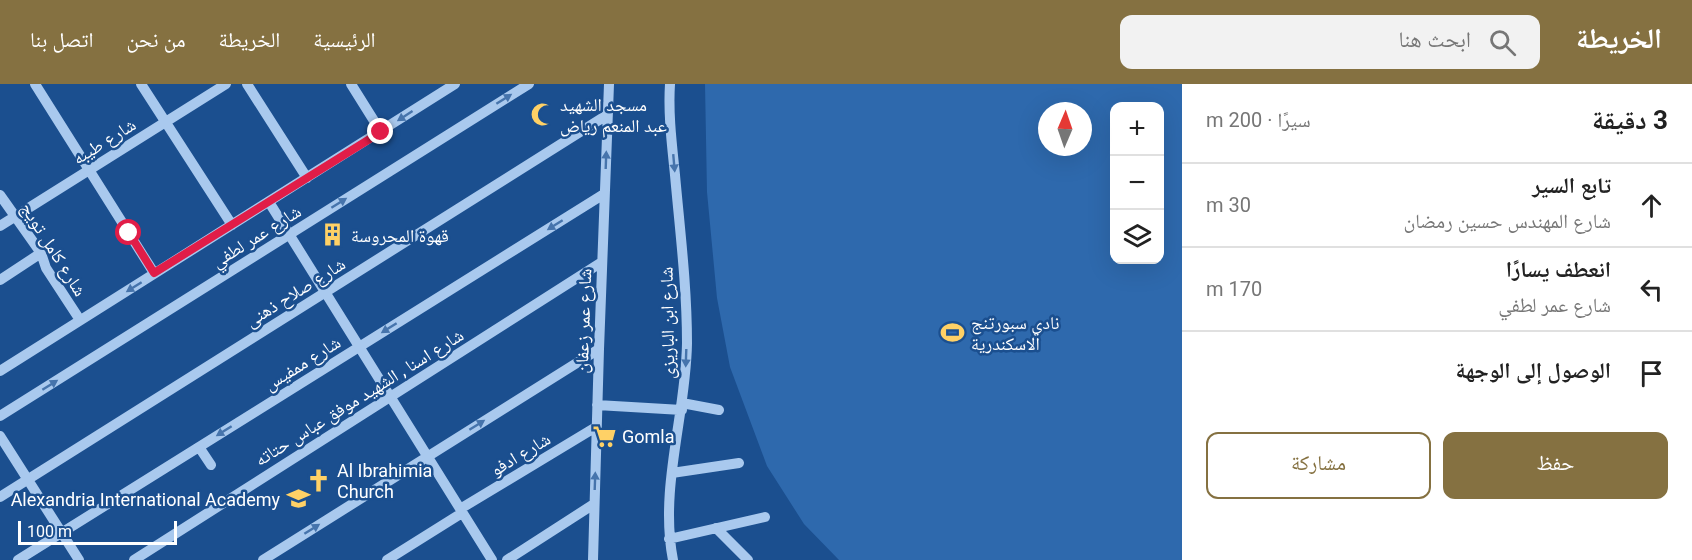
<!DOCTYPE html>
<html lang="ar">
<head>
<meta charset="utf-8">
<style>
  body { margin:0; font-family:Roboto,"Noto Naskh Arabic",sans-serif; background:#f2f2f2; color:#222; direction:rtl }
  .controls { position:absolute; right:18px; top:18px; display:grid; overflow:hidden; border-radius:12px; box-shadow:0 6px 24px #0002 }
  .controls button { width:54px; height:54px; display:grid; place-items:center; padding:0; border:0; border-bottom:2px solid #e0e0e0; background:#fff; color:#222; font:30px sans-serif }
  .compass { position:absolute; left:1038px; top:18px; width:54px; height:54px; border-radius:50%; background:#fff; box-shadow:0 6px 24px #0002; rotate:2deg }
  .scale { position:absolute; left:18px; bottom:15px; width:159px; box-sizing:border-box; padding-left:6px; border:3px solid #fff; border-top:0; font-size:16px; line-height:21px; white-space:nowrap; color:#fff; -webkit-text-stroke:4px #1b4f8f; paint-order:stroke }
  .stop { position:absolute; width:18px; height:18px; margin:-14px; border:4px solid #e11d48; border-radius:50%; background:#fff }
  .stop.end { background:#e11d48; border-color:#fff; box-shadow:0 2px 6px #0008 }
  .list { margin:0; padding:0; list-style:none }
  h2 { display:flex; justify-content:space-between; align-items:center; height:78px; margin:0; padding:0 24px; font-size:26px }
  h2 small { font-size:20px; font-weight:400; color:#767676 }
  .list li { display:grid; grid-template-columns:39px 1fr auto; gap:18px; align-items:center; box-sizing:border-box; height:84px; padding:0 24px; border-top:2px solid #e0e0e0 }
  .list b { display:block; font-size:22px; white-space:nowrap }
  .list p { margin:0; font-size:20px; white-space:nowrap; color:#767676 }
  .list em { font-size:20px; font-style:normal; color:#767676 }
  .actions { display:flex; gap:12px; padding:18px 24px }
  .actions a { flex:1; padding:14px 0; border:2px solid #857141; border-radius:12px; text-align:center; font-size:21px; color:#857141 }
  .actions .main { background:#857141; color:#fff }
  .icon { flex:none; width:33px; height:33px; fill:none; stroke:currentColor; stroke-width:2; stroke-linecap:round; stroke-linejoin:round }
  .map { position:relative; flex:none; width:1182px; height:476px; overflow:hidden; direction:ltr }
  header { display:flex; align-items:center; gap:36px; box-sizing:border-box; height:84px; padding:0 30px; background:#857141; color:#fff }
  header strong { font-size:28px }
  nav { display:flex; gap:33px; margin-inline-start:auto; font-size:21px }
  .search { width:420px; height:54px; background:#f2f2f2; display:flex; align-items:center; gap:15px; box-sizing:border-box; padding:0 21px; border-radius:12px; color:#767676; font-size:22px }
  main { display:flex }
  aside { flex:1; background:#fff }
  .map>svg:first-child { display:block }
  .green { fill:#2e69ad; fill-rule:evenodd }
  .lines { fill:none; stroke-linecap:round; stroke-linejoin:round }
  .minor { stroke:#a9c9ee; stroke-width:10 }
  .oneway { fill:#4674ac }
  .route { stroke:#e11d48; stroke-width:8 }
  .labels { text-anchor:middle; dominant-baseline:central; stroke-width:5; stroke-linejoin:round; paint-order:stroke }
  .poi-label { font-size:18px; fill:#fff; stroke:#1b4f8f; text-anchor:start }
  .street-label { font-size:18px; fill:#fff; stroke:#1b4f8f }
</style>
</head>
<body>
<header>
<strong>الخريطة</strong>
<div class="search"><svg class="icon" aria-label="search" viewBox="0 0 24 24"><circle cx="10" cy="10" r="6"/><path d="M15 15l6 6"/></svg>ابحث هنا</div>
<nav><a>الرئيسية</a><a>الخريطة</a><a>من نحن</a><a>اتصل بنا</a></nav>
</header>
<main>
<aside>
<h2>3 دقيقة<small>سيرًا · 200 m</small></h2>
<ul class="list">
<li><svg class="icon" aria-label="ahead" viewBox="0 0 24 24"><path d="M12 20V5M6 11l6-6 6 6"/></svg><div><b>تابع السير</b><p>شارع المهندس حسين رمضان</p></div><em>30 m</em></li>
<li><svg class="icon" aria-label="left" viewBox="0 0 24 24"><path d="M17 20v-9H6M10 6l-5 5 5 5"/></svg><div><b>انعطف يسارًا</b><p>شارع عمر لطفي</p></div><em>170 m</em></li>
<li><svg class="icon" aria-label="arrive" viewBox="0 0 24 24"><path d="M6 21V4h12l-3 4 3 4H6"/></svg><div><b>الوصول إلى الوجهة</b></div></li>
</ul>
<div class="actions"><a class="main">حفظ</a><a>مشاركة</a></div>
</aside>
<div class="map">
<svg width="1182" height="476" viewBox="0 0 1182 476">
  <rect width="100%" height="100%" fill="#1b4f8f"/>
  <!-- green -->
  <path class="green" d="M705,0H1182V476H839L804,440L767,382L730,283L717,214L707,108ZM1160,22V176H1114V22ZM1047,27H1083V63H1047Z"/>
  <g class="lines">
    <!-- minor -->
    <path class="minor" d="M35,0L154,189
      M141,0L232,141
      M247,0L307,94
      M351,0L381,48
      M670,0C668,30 672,61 675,91C680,147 687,203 687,259C686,331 659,404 673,476
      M0,111L41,169L46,184L80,236
      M269,118L492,476
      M0,142L226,0
      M0,196L41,169
      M0,287L455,0
      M682,319L719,326
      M597,321L682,326
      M0,332L529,0
      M0,352L79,476
      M199,363L211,381
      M672,389L739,379
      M0,413L607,31
      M460,425L596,343
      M716,444L748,476
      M669,455L765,433
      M18,476L604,110
      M134,476L602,178
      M263,476L599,265
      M387,476L462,429
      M507,476L594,420
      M593,476L599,265L609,0"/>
  </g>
  <!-- one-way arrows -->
  <defs><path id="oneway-solid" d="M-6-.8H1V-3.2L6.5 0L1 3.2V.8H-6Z" transform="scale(1.5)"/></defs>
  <g class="oneway">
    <use href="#oneway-solid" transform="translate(504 15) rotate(-32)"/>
    <use href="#oneway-solid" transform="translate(405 32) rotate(147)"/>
    <use href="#oneway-solid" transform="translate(606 76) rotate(-88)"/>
    <use href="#oneway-solid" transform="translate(674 79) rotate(85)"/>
    <use href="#oneway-solid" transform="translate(339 119) rotate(-32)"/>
    <use href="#oneway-solid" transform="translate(555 141) rotate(148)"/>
    <use href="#oneway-solid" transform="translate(134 203) rotate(148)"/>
    <use href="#oneway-solid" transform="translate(389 244) rotate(148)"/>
    <use href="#oneway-solid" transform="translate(686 274) rotate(92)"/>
    <use href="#oneway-solid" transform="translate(50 301) rotate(-32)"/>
    <use href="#oneway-solid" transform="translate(477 341) rotate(-32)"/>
    <use href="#oneway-solid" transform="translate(224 347) rotate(148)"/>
    <use href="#oneway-solid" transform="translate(595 397) rotate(-88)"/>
    <use href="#oneway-solid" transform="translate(312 445) rotate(-32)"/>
  </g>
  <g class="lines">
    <!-- route -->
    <path class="route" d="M129,149L154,189L381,48"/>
  </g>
  <!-- icons -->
  <defs>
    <symbol id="mosque-bare" viewBox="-9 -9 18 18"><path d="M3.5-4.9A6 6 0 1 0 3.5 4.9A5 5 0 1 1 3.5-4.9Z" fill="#ffd166" stroke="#1b4f8f" stroke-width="2.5" paint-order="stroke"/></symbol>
    <symbol id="building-bare" viewBox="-9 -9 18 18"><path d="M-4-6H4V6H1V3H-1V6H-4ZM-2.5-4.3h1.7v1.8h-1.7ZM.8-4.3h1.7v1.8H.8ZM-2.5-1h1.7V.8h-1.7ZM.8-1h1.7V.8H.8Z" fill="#ffd166" stroke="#1b4f8f" stroke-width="2.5" paint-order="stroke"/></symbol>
    <symbol id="stadium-bare" viewBox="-9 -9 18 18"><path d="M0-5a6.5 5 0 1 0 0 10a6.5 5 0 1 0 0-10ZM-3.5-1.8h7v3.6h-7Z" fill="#ffd166" stroke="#1b4f8f" stroke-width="2.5" paint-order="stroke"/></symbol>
    <symbol id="supermarket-bare" viewBox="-9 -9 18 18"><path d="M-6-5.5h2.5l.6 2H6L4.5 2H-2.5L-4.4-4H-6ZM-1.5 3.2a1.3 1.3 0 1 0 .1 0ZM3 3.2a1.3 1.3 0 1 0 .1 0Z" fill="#ffd166" stroke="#1b4f8f" stroke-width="2.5" paint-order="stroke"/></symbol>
    <symbol id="church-bare" viewBox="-9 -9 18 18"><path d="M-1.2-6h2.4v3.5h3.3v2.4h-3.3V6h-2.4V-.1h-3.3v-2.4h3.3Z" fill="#ffd166" stroke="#1b4f8f" stroke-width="2.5" paint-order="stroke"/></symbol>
    <symbol id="school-bare" viewBox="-9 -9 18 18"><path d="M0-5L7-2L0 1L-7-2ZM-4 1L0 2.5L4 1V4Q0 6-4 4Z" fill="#ffd166" stroke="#1b4f8f" stroke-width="2.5" paint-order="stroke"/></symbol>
  </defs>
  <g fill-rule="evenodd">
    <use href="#mosque-bare" x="526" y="14" width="33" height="33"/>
    <use href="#building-bare" x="316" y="134" width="33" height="33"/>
    <use href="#stadium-bare" x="936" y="232" width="33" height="33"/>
    <use href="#supermarket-bare" x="588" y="336" width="33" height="33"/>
    <use href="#church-bare" x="302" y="380" width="33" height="33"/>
    <use href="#school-bare" x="282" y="398" width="33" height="33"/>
  </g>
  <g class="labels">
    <!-- poi labels -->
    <g class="poi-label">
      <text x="560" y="20">مسجد الشهيد<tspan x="560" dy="21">عبد المنعم رياض</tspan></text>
      <text x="351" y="151">قهوة المحروسة</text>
      <text x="971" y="238">نادي سبورتنج<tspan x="971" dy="21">الاسكندرية</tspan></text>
      <text x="622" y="352">Gomla</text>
      <text x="337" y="386">Al Ibrahimia<tspan x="337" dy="21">Church</tspan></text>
      <text x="280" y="415" text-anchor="end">Alexandria International Academy</text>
    </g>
    <!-- street labels -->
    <g class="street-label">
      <text transform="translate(104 57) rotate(-32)">شارع طيبه</text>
      <text transform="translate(256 152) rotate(-32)">شارع عمر لطفي</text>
      <text transform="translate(54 165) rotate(58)">شارع كامل تويج</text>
      <text transform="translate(295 208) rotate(-32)">شارع صلاح ذهنى</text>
      <text transform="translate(583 237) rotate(-88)">شارع عمر زعفان</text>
      <text transform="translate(667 239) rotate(-91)">شارع ابن الباريزى</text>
      <text transform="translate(302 279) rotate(-32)">شارع ممفيس</text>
      <text transform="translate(359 313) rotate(-32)">شارع اسنا , الشهيد موفق عباس حتاته</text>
      <text transform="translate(520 370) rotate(-31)">شارع ادفو</text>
    </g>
  </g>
</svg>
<div class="controls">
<button>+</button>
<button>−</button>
<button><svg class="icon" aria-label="layers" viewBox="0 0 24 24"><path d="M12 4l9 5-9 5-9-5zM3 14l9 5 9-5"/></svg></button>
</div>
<svg class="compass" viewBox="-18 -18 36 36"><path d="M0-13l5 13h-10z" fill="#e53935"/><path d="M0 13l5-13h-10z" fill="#767676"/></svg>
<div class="scale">100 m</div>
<div class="stop" style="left:129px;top:149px"></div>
<div class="stop end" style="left:381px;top:48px"></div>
</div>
</main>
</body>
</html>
